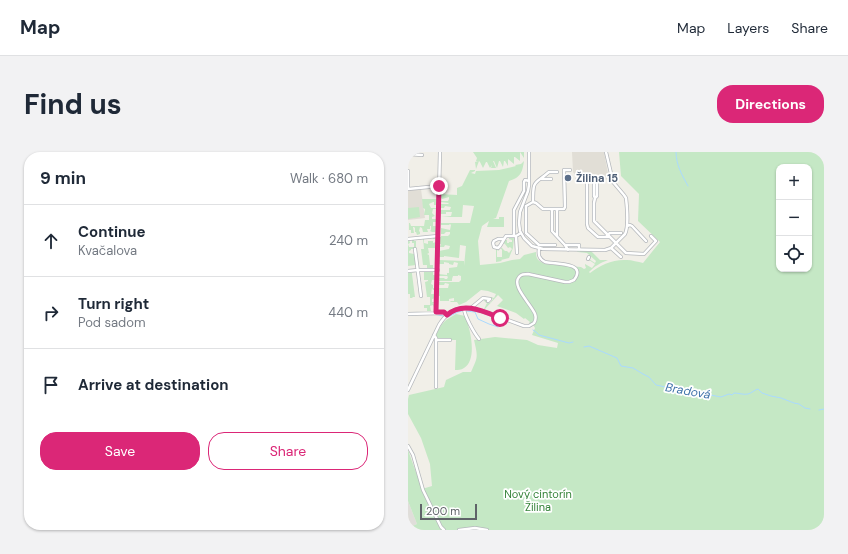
<!DOCTYPE html>
<html lang="en">
<head>
<meta charset="utf-8">
<style>
  body { margin:0; font-family:"DM Sans",sans-serif; background:#f2f2f3; color:#1f2937 }
  .controls { position:absolute; right:12px; top:12px; display:grid; overflow:hidden; border-radius:8px; box-shadow:0 1px 3px #0004 }
  .controls button { width:36px; height:36px; display:grid; place-items:center; padding:0; border:0; border-bottom:1px solid #e0e1e3; background:#fff; color:#1f2937; font:20px sans-serif }
  .scale { position:absolute; left:12px; bottom:10px; width:57px; box-sizing:border-box; padding-left:4px; border:2px solid #5f6368; border-top:0; font-size:11px; line-height:14px; white-space:nowrap; color:#5f6368; -webkit-text-stroke:3px #fff; paint-order:stroke }
  .stop { position:absolute; width:12px; height:12px; margin:-9px; border:3px solid #db2777; border-radius:50%; background:#fff }
  .stop.end { background:#db2777; border-color:#fff; box-shadow:0 1px 4px #0008 }
  .list { margin:0; padding:0; list-style:none }
  h2 { display:flex; justify-content:space-between; align-items:center; height:52px; margin:0; padding:0 16px; font-size:17px }
  h2 small { font-size:13px; font-weight:400; color:#747a83 }
  .list li { display:grid; grid-template-columns:26px 1fr auto; gap:12px; align-items:center; box-sizing:border-box; height:72px; padding:0 16px; border-top:1px solid #e0e1e3 }
  .list b { display:block; font-size:15px; white-space:nowrap }
  .list p { margin:0; font-size:13px; white-space:nowrap; color:#747a83 }
  .list em { font-size:13px; font-style:normal; color:#747a83 }
  .actions { display:flex; gap:8px; padding:12px 16px }
  .actions a { flex:1; padding:9px 0; border:1px solid #db2777; border-radius:16px; text-align:center; font-size:14px; color:#db2777 }
  .actions .main { background:#db2777; color:#fff }
  .icon { flex:none; width:22px; height:22px; fill:none; stroke:currentColor; stroke-width:2; stroke-linecap:round; stroke-linejoin:round }
  .map { position:relative; flex:none; width:416px; height:378px; overflow:hidden; border-radius:16px }
  header { display:flex; align-items:center; gap:24px; box-sizing:border-box; height:56px; padding:0 20px; background:#fff; border-bottom:1px solid #e0e1e3 }
  header strong { font-size:19px }
  nav { display:flex; gap:22px; margin-inline-start:auto; font-size:14px }
  .intro { display:flex; align-items:center; justify-content:space-between; box-sizing:border-box; height:96px; padding:0 24px }
  h1 { margin:0; font-size:28px }
  .button { padding:10px 18px; border-radius:16px; background:#db2777; color:#fff; font-size:14px; font-weight:700 }
  main { display:flex; gap:24px; padding:0 24px }
  aside { flex:1; background:#fff; border-radius:16px; box-shadow:0 1px 3px #0004 }
  .map>svg:first-child { display:block }
  .industrial { fill:#e0deda }
  .education { fill:#e1ded6 }
  .green { fill:#c5e8c5; fill-rule:evenodd }
  .lines { fill:none; stroke-linecap:round; stroke-linejoin:round }
  .stream { stroke:#aadaff; stroke-width:1 }
  .minor-casing { stroke:#b5b8bc; stroke-width:4 }
  .minor { stroke:#fff; stroke-width:2.5 }
  .route { stroke:#db2777; stroke-width:5 }
  .service-dot { fill:#5c6f8a; stroke:#fff; stroke-width:1.5 }
  .labels { text-anchor:middle; dominant-baseline:central; stroke-width:3.5; stroke-linejoin:round; paint-order:stroke }
  .service-label { font-size:11px; font-weight:bold; fill:#4e5e75; stroke:#fff; text-anchor:start }
  .park-label { font-size:11px; fill:#348238; stroke:#fff }
  .water-label { font-size:12px; font-style:italic; fill:#4174aa; stroke:#fff }
</style>
</head>
<body>
<header>
<strong>Map</strong>
<nav><a>Map</a><a>Layers</a><a>Share</a></nav>
</header>
<div class="intro"><h1>Find us</h1><a class="button">Directions</a></div>
<main>
<aside>
<h2>9 min<small>Walk · 680 m</small></h2>
<ul class="list">
<li><svg class="icon" aria-label="ahead" viewBox="0 0 24 24"><path d="M12 20V5M6 11l6-6 6 6"/></svg><div><b>Continue</b><p>Kvačalova</p></div><em>240 m</em></li>
<li><svg class="icon" aria-label="right" viewBox="0 0 24 24"><path d="M7 20v-9h11M14 6l5 5-5 5"/></svg><div><b>Turn right</b><p>Pod sadom</p></div><em>440 m</em></li>
<li><svg class="icon" aria-label="arrive" viewBox="0 0 24 24"><path d="M6 21V4h12l-3 4 3 4H6"/></svg><div><b>Arrive at destination</b></div></li>
</ul>
<div class="actions"><a class="main">Save</a><a>Share</a></div>
</aside>
<div class="map">
<svg width="416" height="378" viewBox="0 0 416 378">
  <rect width="100%" height="100%" fill="#f1efe8"/>
  <!-- industrial -->
  <path class="industrial" d="M0,349L9,372L0,376Z"/>
  <!-- education -->
  <path class="education" d="M164,0H196L201,27L192,29H181V24L167,23L165,20Z
    M13,37L17,66L0,68V38Z"/>
  <!-- green -->
  <path class="green" d="M65,0H116V6L112,0V9L107,5H106V12L100,7V14L97,9H96L95,15L92,9H91L89,16L86,9H85L88,16H83L84,13L82,16L79,10H78L75,16L72,10L71,9L68,17L67,10L70,9H68L69,6Z
    M211,0H416V378H0V376L9,372L0,349V298L14,337L24,334L22,312L13,286L0,262V247L1,243L36,235L38,228L55,220H63C70,205 70,205 66,188L87,185L119,188L130,193L149,196L150,191L124,183L127,176L124,171L122,172L121,171L122,170L117,166L116,167L108,161L89,154L95,148L90,143L77,157V158L68,156L76,157L79,151L77,150L76,148L77,147H79V149L82,151L85,147L83,146V145L86,146L88,142L80,139L73,138L58,150L51,153L49,150H42L43,149H46V146L41,147V149H32V144H30V136H40L41,132L37,131L36,133H31V130H51L53,128V124L50,123V124H45L44,127V129H31V126H36L37,127H39L40,125L39,124H31V122L39,123V121H41V116L49,115L50,111L46,110L45,113L41,112V111L36,110V112H31V108L56,109V114L58,94L52,93L51,106L36,104V105H31V99L41,97L42,94L37,93L36,95H32L33,92H31V85H33V84H40L42,82V80H38L36,82H33V76L42,78L43,73L42,72L41,73H33V71H62L66,54L55,53L54,65H33L43,64L44,60H38V62H33V58H42L43,55L37,54L36,56H33L32,52H40L41,51L32,50V49H40L41,47V45L34,47L32,45V42L49,43V36L54,34L62,18H67V19L63,21L67,22L68,19L91,18L108,14L107,13L113,12L116,9C114,21 113,25 101,29L88,66L85,67H91V65H96V75H79L81,69L74,74L70,89L72,113L92,111L104,108L112,107L116,103L128,100C128,107 130,109 137,112L173,115L176,117L178,116L177,113V112L184,116L187,112L181,108V107L187,111L188,109L179,101L170,100L169,99H183L192,108H200C192,111 187,114 181,120L182,121C192,113 205,107 219,108C224,108 230,110 235,111L252,90L230,69L231,42L213,24ZM371,15H401V117H371Z
    M14,47H30V53H26V50H25L21,52L23,56H30V57H25L24,61L27,64L24,65V67H28V66H30V72H28V70H25V74H30L29,83L25,84L24,83H28L27,80H24L22,79L23,78V74H22V77H19L20,80H15L14,76L12,75L11,79L12,80V82L9,83L8,80H7V76L6,75H5L6,81H3V78H1V71H2L3,74H16L17,68H21V63H16L17,57L15,56Z
    M11,55L12,65L0,67V56Z
    M99,85H106L105,96L101,106L93,108L94,109L88,110V97L90,96L91,99L89,98V105H94V98L92,95L93,96H94L97,99H99L101,101L104,97L102,95L100,96L97,92L95,91L97,88H99V91H101V90H104V88L101,87V86Z
    M15,86H16V91L20,92V89H25V91L28,90V87H25V86H29V92H27V94H29V96H20L21,101L19,102L21,103L22,113H25V117H19V113H15L13,97H16Z
    M0,87H1L2,91L0,92L1,95H6V91H4V87H6V89H8V97H3V98L1,99V101L6,102L8,113L0,114Z
    M12,119H29V122H28L27,120H25V123H29V128H24L23,132L25,133V136H27V133H29L27,141V138H25L24,136L23,142H28V146L24,147V150H28V151H24L28,152V158H27L25,153L22,154L23,159H19V156H16V153H22V145H19L17,130L20,129V128H16V120Z
    M8,120L4,121V122L7,145H5L4,146H2V142H0V121Z
    M48,162L57,164C62,175 70,208 56,216C53,218 50,218 47,218L48,188H29L28,183C33,171 37,168 48,162Z"/>
  <g class="lines">
    <!-- stream -->
    <path class="stream" d="M268,0C268,13 274,23 280,34
      M58,159L67,160L70,167L81,172L90,175
      M26,162L35,164
      M0,163H5
      M40,165L50,160L54,159
      M125,178L128,180L131,183L161,191L165,190
      M176,195L181,194L209,206L213,214L225,216L235,222L241,225L248,233L276,239H289L291,242H297L313,245L321,242L324,243L326,241C330,241 336,243 340,242C344,241 346,238 350,237L354,241L363,244L373,246L386,251L391,252L397,256L402,257
      M411,258L416,257"/>
    <defs>
      <path id="minor" d="M121,0V33L120,39L112,60L111,71L112,79L116,86L124,94L135,97L197,98L203,96L217,82C221,74 219,55 218,46L216,43L205,30L198,0
        M0,2L14,3
        M0,19V37
        M149,20H141C126,33 125,27 125,50L128,51L135,57H156L157,55L156,18H162
        M134,27H143
        M169,28L179,29V72L180,76L190,85H201
        M186,30V44L187,46L186,51V69L218,101L236,102L248,89L243,84
        M0,37L31,34
        M187,46L189,44V30
        M118,54V81L131,93H147
        M118,54L125,50
        M144,57V79L157,93L160,98
        M219,74L222,73L224,74L238,89
        M149,83V57
        M199,83L202,81H213
        M106,84V58L116,39V30L117,28L121,29
        M108,84L109,101
        M0,87L30,84
        M95,87H90L86,89L85,91L86,95L90,96L92,94L98,84H108L113,81
        M158,93H171V98
        M203,96L213,105
        M7,97L13,144
        M180,107L181,105
        M0,119L10,118H30
        M56,156C56,163 66,181 71,187
        M63,156L75,146L82,147L80,149
        M28,160L32,0
        M0,162L36,161L39,163
        M26,183L28,186V235
        M28,188H42
        M0,238L31,173C45,150 62,155 83,162C94,166 105,170 116,174H121L126,171C128,168 128,165 127,162C123,152 103,134 111,125C113,122 116,122 120,122L157,130H161L166,128C180,110 146,112 137,110C131,107 130,103 131,97
        M0,294L5,303L15,338L33,375L36,378
        M51,378L67,376L79,378"/>
    </defs>
    <!-- minor casing -->
    <use href="#minor" class="minor-casing"/>
    <!-- minor -->
    <use href="#minor" class="minor"/>
  </g>
  <g class="lines">
    <!-- route -->
    <path class="route" d="M31,34L28,160H36L39,163C55,149 75,159 92,166"/>
  </g>
  <!-- markers -->
  <circle class="service-dot" cx="160" cy="26" r="4"/>
  <g class="labels">
    <!-- service labels -->
    <g class="service-label">
      <text x="168" y="26">Žilina 15</text>
    </g>
    <!-- park labels -->
    <g class="park-label">
      <text x="130" y="342">Nový cintorín<tspan x="130" dy="13">Žilina</tspan></text>
    </g>
    <!-- water labels -->
    <g class="water-label">
      <text transform="translate(280 239) rotate(10)">Bradová</text>
    </g>
  </g>
</svg>
<div class="controls">
<button>+</button>
<button>−</button>
<button><svg class="icon" aria-label="locate" viewBox="0 0 24 24"><circle cx="12" cy="12" r="6"/><path d="M12 2v4M12 18v4M2 12h4M18 12h4"/></svg></button>
</div>
<div class="scale">200 m</div>
<div class="stop" style="left:92px;top:166px"></div>
<div class="stop end" style="left:31px;top:34px"></div>
</div>
</main>
</body>
</html>
